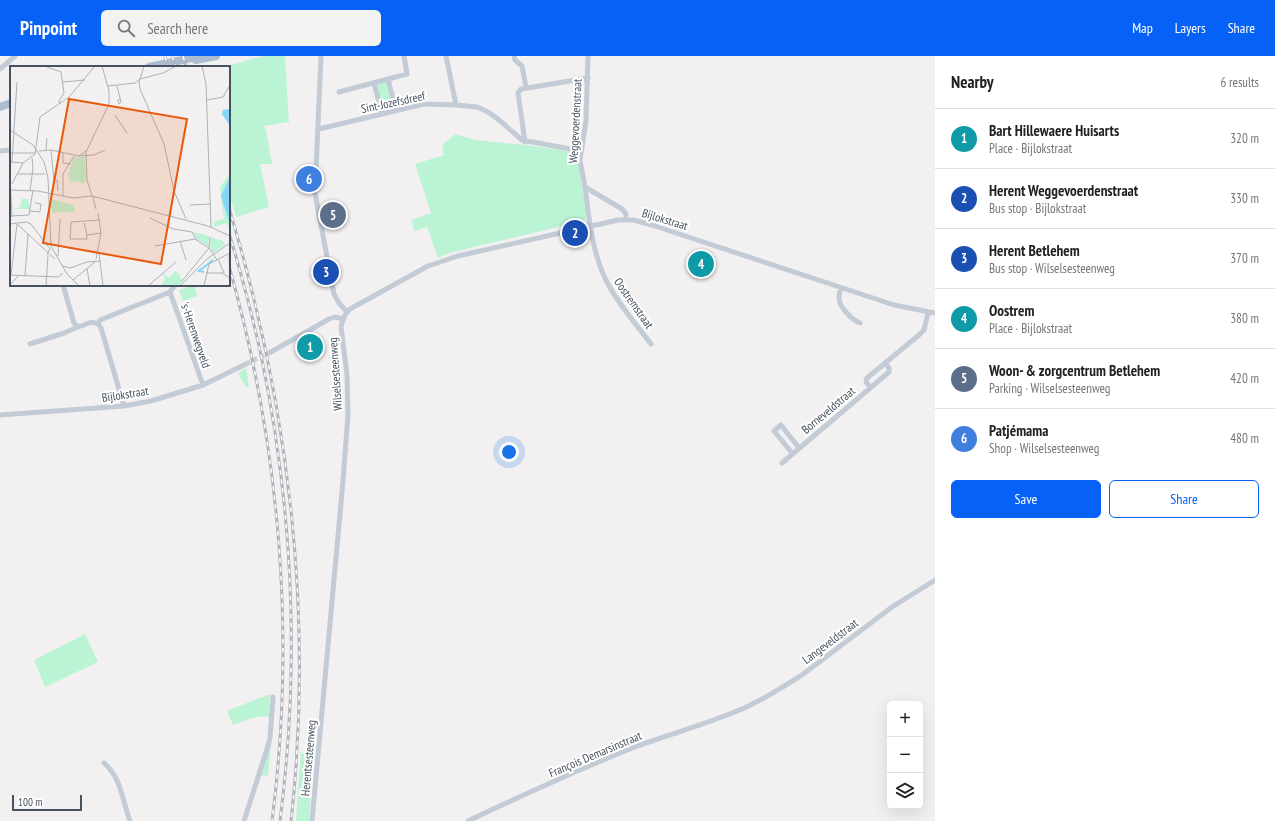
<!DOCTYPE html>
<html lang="en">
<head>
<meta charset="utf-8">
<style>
  body { margin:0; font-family:"PT Sans Narrow",sans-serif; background:#f2f2f2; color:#222 }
  .controls { position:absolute; right:12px; bottom:12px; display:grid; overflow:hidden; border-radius:6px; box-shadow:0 4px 16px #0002 }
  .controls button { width:36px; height:36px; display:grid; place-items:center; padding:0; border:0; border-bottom:1px solid #e0e0e0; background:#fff; color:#222; font:20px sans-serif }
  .scale { position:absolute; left:12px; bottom:10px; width:70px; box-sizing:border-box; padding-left:4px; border:2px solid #46525f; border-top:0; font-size:11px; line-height:14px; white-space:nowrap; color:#46525f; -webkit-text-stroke:3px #fff; paint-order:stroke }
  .you { position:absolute; left:509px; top:396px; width:14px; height:14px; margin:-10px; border:3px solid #fff; border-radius:50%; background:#1a73e8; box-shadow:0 0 0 6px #1a73e833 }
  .badge { display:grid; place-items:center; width:26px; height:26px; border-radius:50%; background:#0662f6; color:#fff; font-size:13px; font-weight:700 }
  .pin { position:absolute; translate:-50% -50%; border:2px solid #fff; box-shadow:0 1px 4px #0006 }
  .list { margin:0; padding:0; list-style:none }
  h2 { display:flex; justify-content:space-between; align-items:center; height:52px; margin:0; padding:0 16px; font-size:17px }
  h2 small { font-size:13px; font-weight:400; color:#767676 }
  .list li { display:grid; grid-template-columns:26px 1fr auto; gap:12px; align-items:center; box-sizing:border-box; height:60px; padding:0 16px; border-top:1px solid #e0e0e0 }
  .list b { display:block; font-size:15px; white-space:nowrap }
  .list p { margin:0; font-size:13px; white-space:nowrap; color:#767676 }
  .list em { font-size:13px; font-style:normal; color:#767676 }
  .actions { display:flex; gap:8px; padding:12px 16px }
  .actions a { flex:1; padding:9px 0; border:1px solid #0662f6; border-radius:6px; text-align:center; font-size:14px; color:#0662f6 }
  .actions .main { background:#0662f6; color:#fff }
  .icon { flex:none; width:22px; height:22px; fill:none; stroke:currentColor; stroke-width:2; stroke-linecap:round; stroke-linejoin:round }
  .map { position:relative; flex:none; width:935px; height:765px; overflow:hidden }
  header { display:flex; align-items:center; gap:24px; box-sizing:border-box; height:56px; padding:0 20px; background:#0662f6; color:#fff }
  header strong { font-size:19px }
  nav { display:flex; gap:22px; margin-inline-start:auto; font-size:14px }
  .search { width:280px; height:36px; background:#f2f2f2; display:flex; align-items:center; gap:10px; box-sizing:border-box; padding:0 14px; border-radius:6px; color:#767676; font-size:15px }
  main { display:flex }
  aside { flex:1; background:#fff }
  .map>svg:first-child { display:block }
  .green { fill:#baf4d4 }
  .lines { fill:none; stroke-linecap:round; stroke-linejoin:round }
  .minor-tunnel { stroke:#d0d0d3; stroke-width:5; stroke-dasharray:5 2.5; stroke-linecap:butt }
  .minor { stroke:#c2cbd6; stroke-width:5 }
  .primary { stroke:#adbdd1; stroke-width:8 }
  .rail-casing { stroke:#b1b4bb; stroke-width:3 }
  .rail { stroke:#fff; stroke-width:1.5; stroke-dasharray:4.5; stroke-linecap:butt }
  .labels { text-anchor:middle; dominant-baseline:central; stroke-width:4; stroke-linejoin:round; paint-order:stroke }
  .street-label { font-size:12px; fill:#46525f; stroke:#fff }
  .inset-river { fill:none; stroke:#83d7f5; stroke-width:2 }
  .inset-road { fill:none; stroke:#adb1b6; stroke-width:1 }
  .view { fill:#e8590c; fill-opacity:0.15; stroke:#e8590c; stroke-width:2 }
  .inset-edge { fill:none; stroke:#46525f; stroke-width:2 }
</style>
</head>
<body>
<header>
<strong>Pinpoint</strong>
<div class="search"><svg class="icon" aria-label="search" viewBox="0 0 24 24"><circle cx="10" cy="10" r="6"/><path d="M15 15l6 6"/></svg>Search here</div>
<nav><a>Map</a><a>Layers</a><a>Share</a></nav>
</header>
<main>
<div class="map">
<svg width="935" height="765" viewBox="0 0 935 765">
  <rect width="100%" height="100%" fill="#f2f0f0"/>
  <!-- green -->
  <path class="green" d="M263,0H285L289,66L264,70L266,74L272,108H260L269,151L236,161L229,137V11H223Z
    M387,25L393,51L383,53L376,27Z
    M456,78L474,84L526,89L574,96L577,99L587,161L583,165L449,197L438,202L427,171L414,175L411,164L431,157L415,108L444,99L442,89Z
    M194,229L197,240L183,245L179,234Z
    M246,312L249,331H246L238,317Z
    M85,578L98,606L45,631L34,604Z
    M270,638L269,661C256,659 245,664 233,669L227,655Z
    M271,687L268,720L260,719Z
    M301,696L315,697L314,707H311L309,723L312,724L309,765H296Z"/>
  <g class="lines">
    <!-- minor-tunnel -->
    <path class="minor-tunnel" d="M246,308L271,296"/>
    <!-- minor -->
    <path class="minor" d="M321,0L315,137L334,238L339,247L347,256
      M446,0L456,49
      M514,0L515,4L522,10L526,31
      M588,0L586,65L580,104L585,131L622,153L626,158V163
      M0,13L15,0
      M388,23L396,54
      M374,27L382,58
      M339,36L407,18L404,0
      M319,73L424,48L456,49L477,51L488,56L498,63L522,84L581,95
      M525,86L518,37L521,33L588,22
      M0,95L11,94
      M585,131C589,162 592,197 607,226C618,248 636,268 651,288
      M63,229L74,267L78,271L92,266L98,268L101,272L124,350
      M175,229L170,236L203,329
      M841,232C840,235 839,238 839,242C839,251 852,264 860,267
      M98,268L100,264L170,236
      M30,288L64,277L78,271
      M271,296L329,263L335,261L343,263
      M870,331L866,326L867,322L919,279L924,274L928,257
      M0,359L124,350L151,345L203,329L246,308
      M792,397L774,375L781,369L799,392
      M782,407L889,316V312L885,307
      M104,707C122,723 122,744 130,765
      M244,765L268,690L270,682L273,641
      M312,765L343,425L348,358L347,319L341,270L345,259L350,253L428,210L458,200L618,164H634L655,170L894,249L935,257
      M468,765C523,739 579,713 635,691C670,678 707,668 742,653C763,644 783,631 802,619L892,551L935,524"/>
    <!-- primary -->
    <path class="primary" d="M196,4L216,0
      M149,11L201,0
      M0,51L11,47"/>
    <defs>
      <path id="rail" d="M165,0L168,11
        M172,0L176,11
        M183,0L186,11
        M229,152C289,350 314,559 291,765
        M229,177C241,217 252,258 261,299C293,452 300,610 280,765
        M229,210C280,390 296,579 272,765"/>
    </defs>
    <!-- rail casing -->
    <use href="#rail" class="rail-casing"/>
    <!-- rail -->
    <use href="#rail" class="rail"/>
  </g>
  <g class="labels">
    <!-- street labels -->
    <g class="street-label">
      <text transform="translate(393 46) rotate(-12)">Sint-Jozefsdreef</text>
      <text transform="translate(575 65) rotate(-87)">Weggevoerdenstraat</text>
      <text transform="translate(665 163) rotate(17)">Bijlokstraat</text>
      <text transform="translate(634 247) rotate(55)">Oostremstraat</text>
      <text transform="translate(196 279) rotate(71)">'s-Herenwegveld</text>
      <text transform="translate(335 318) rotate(-94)">Wilselsesteenweg</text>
      <text transform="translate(125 338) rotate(-9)">Bijlokstraat</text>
      <text transform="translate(828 354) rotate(-40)">Borneveldstraat</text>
      <text transform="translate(830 585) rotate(-37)">Langeveldstraat</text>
      <text transform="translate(595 698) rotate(-23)">François Demarsinstraat</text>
      <text transform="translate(308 702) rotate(-85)">Herentsesteenweg</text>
    </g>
  </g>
  <!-- overview -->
  <g transform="translate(10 10)">
    <rect width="220" height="220" fill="#f2f0f0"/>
    <path d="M64,91H75L76,115L72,118L69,115L61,116L58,109ZM220,108V162L216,157L204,161V156L214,153L210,121ZM12,133H18L20,143H3L10,141ZM40,133L64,139L65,145L42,147ZM183,166L199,170L198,180L187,173ZM201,171L213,175L215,179L203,187L200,181ZM166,204L173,215L169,220H151L155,212L152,207L159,212Z" fill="#baf4d4"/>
    <path d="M220,43V60L212,48L213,44ZM220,111V158L211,130Z" fill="#83d7f5"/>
    <path class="inset-river" d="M194,206L189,205L203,194"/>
    <path class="inset-road" d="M92,0L99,25V38L76,86L77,114L82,130L198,160L220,170M192,0L196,18L201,161M37,1L51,6L54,27L49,35L50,38M130,13L153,7L166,0M129,14L130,23L154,78L164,125L176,153M53,16L75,14M98,20L125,17L130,13L134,0M107,20L111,36L109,38L108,34L110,33M197,34L213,31L220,19M105,49L117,67M0,64L23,79L34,96L38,112L41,180L57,208M36,84L37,72M29,85L41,84L69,90L76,85M41,85L44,114H47L48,125M0,87H25M53,87V97L61,98M69,90L84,89L95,84M0,96L13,97M2,96L7,16M8,108H35M0,111L2,151M2,118L13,97L25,88L30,51L59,31L85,0M0,124L28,125L63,132L82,130M20,125L23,102L22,92M53,130V108L64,90M83,131L86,143M180,139L201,138M20,145L30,146L31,138L25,137M0,150L19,149L23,124M140,152L163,163L182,166L186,173M90,154L61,156L60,173H77V169L91,167M74,157L77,169M0,158L16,156L21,158L40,183L37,188M7,158L45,193M200,171L199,182L207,194M170,175L176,194M145,180L185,173L199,182M89,187L93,220M219,188L220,211M48,190L50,153M86,193L91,167L88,147M208,193L214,207M53,200L60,202L77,196L90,195M77,203L80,220M196,207H212L220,212M57,208L69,220M0,209L48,211L53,207M1,209L7,158M15,210L18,168M63,214L85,196M172,215L199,182M0,219L8,210M36,220L38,189M138,220L166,196M170,220L197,193L220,177M194,220L199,198L220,187"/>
    <path class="view" d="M59,33L177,53L151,198L33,177Z"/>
    <rect width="220" height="220" class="inset-edge"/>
  </g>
</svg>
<div class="controls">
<button>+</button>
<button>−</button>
<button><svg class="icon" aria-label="layers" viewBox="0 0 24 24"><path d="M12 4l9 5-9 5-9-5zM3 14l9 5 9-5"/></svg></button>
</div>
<div class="scale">100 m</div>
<div class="you"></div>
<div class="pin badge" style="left:310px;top:291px;background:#0f9aa8">1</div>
<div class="pin badge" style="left:575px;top:177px;background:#1a4fb4">2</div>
<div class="pin badge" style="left:326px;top:216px;background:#1a4fb4">3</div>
<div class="pin badge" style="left:701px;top:208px;background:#0f9aa8">4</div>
<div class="pin badge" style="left:333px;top:159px;background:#5c6f8a">5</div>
<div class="pin badge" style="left:309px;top:123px;background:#3f7fe0">6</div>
</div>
<aside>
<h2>Nearby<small>6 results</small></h2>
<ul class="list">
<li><span class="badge" style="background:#0f9aa8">1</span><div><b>Bart Hillewaere Huisarts</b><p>Place · Bijlokstraat</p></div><em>320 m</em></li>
<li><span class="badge" style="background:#1a4fb4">2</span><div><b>Herent Weggevoerdenstraat</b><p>Bus stop · Bijlokstraat</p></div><em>330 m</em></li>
<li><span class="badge" style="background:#1a4fb4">3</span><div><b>Herent Betlehem</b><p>Bus stop · Wilselsesteenweg</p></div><em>370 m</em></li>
<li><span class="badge" style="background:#0f9aa8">4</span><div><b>Oostrem</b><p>Place · Bijlokstraat</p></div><em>380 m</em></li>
<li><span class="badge" style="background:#5c6f8a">5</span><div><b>Woon- &amp; zorgcentrum Betlehem</b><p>Parking · Wilselsesteenweg</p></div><em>420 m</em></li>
<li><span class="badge" style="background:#3f7fe0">6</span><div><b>Patjémama</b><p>Shop · Wilselsesteenweg</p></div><em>480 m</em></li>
</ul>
<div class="actions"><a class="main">Save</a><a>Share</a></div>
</aside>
</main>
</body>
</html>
